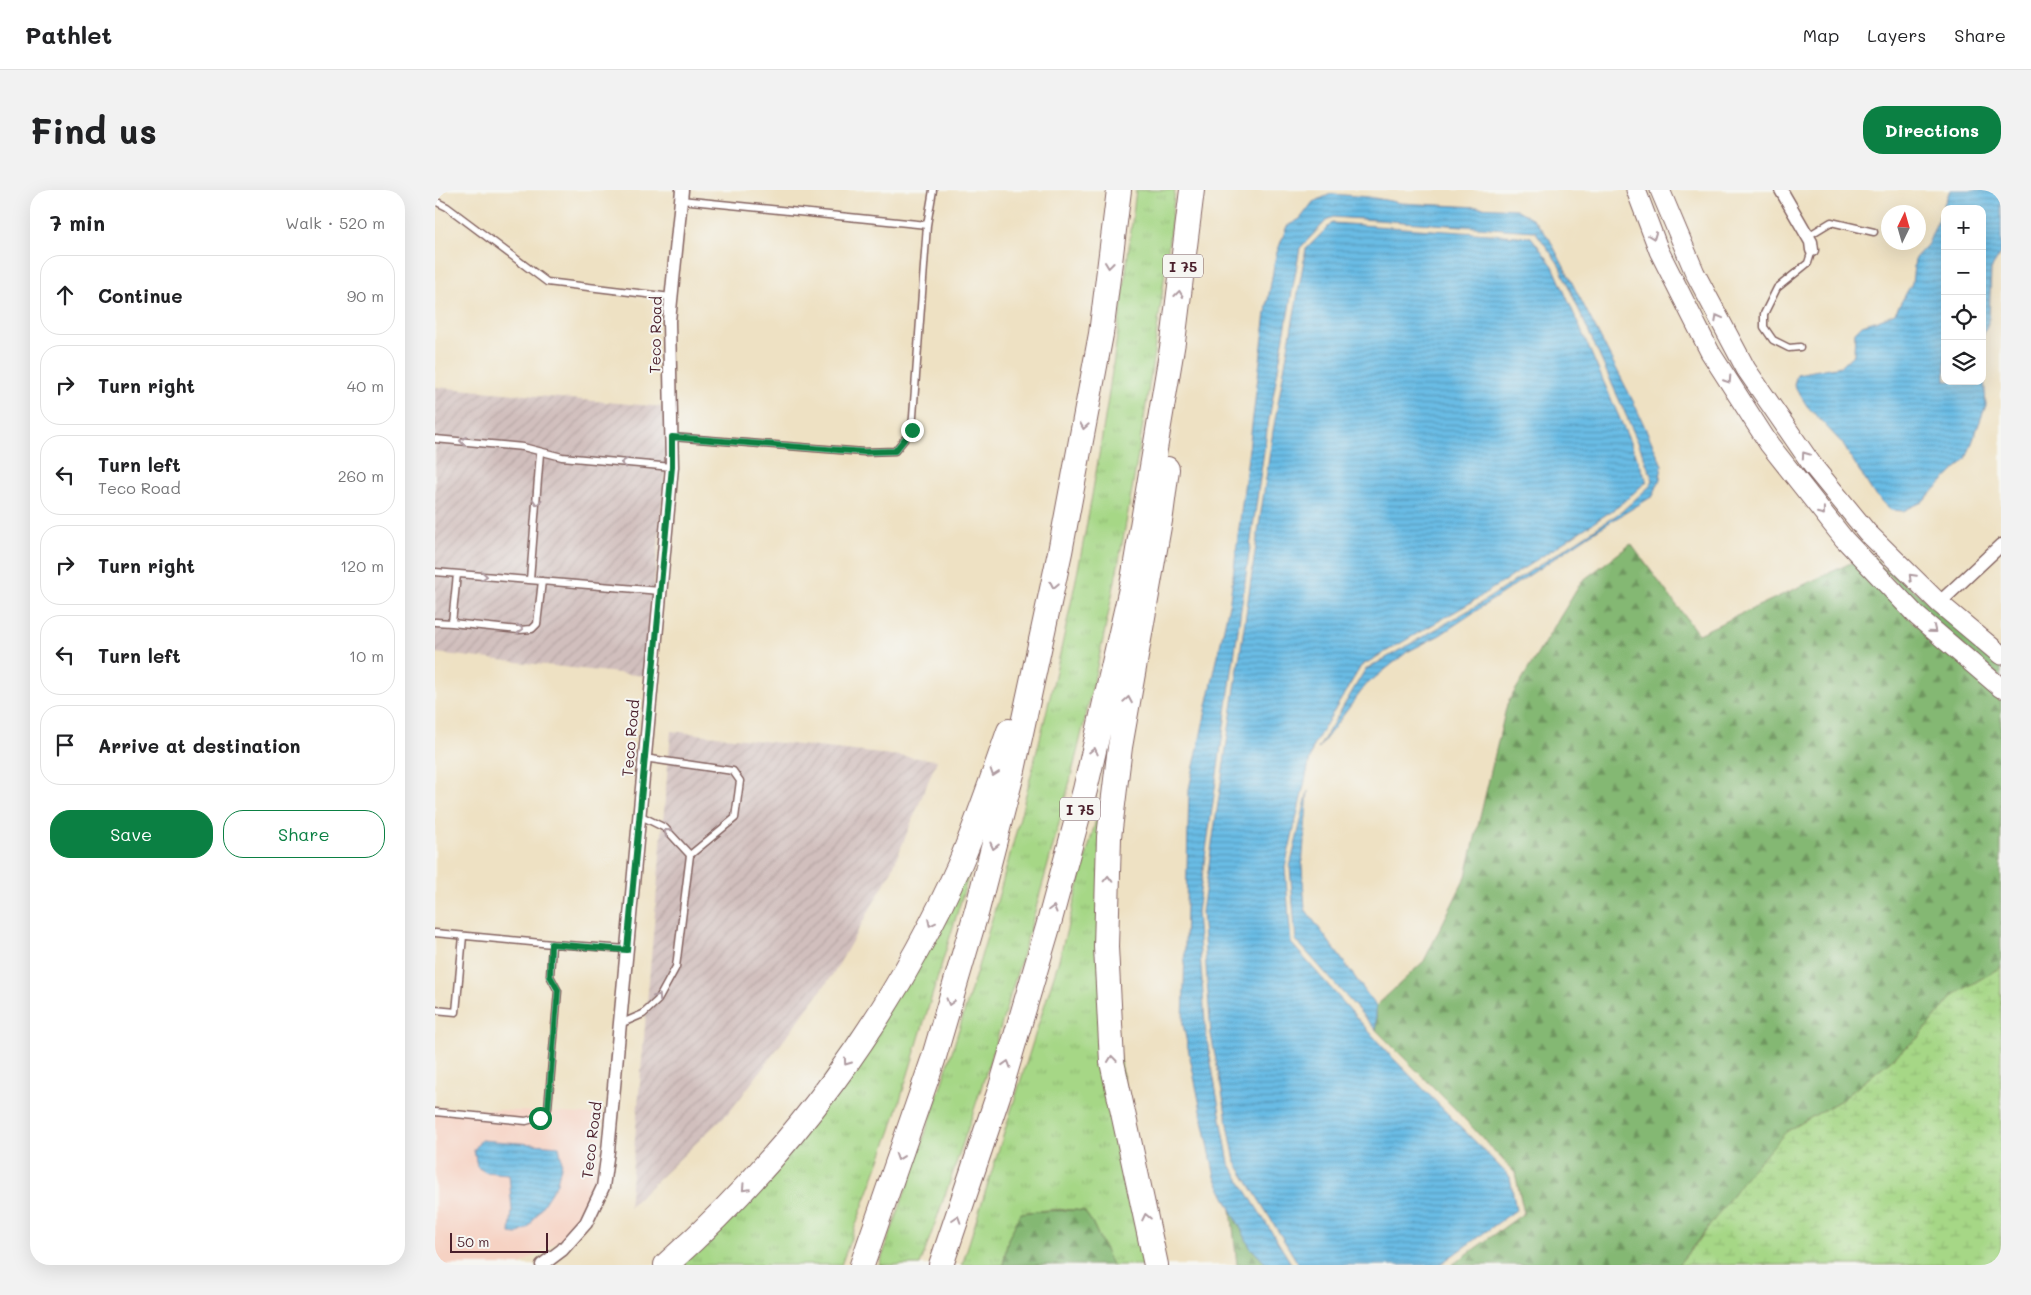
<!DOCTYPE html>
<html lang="en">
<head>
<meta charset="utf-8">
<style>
  body { margin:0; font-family:Mali,sans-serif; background:#f2f2f2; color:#202124 }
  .controls { position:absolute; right:15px; top:15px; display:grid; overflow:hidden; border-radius:10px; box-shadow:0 5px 20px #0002 }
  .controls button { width:45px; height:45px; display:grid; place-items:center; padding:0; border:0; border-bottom:1px solid #e0e0e0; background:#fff; color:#202124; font:25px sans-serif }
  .compass { position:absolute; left:1446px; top:15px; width:45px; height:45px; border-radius:50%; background:#fff; box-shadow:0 5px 20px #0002; rotate:5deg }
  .scale { position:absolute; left:15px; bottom:12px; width:98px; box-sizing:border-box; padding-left:5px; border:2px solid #4a1f2b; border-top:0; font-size:14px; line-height:18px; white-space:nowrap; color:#4a1f2b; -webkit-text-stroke:4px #f6f6f2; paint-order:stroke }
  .stop { position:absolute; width:15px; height:15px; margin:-11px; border:4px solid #0b8043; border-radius:50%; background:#fff }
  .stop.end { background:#0b8043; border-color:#fff; box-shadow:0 1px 5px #0008 }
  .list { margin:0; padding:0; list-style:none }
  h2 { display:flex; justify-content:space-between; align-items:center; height:65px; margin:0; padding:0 20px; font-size:21px }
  h2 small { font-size:16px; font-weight:400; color:#757577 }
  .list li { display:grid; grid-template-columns:32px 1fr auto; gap:15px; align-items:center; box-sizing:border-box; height:80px; margin:0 10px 10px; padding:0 10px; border:1px solid #e0e0e0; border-radius:20px }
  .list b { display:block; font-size:19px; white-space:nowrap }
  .list p { margin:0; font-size:16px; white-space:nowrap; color:#757577 }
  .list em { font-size:16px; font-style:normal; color:#757577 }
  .actions { display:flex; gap:10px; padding:15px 20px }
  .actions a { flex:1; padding:11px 0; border:1px solid #0b8043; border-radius:20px; text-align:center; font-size:18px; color:#0b8043 }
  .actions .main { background:#0b8043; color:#fff }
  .icon { flex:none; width:28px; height:28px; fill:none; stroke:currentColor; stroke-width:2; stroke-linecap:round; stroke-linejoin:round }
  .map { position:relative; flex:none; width:1566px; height:1075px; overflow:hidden; border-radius:20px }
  header { display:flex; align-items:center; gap:30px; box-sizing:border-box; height:70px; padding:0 25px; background:#fff; border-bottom:1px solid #e0e0e0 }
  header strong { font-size:24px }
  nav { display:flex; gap:28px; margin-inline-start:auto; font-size:18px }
  .intro { display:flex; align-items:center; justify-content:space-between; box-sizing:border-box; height:120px; padding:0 30px }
  h1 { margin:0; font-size:35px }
  .button { padding:12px 22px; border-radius:20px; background:#0b8043; color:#fff; font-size:18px; font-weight:700 }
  main { display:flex; gap:30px; padding:0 30px }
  aside { flex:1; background:#fff; border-radius:20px; box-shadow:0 5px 20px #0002 }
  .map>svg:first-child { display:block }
  .built { fill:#f6d2c3; fill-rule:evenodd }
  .industrial { fill:url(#industrial-furrows) }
  .grass { fill:url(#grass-tufts); stroke:#787b58 }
  .forest { fill:url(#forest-firs); stroke:#676c4f }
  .wetland { fill:url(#wetland-marsh); stroke:#787b58 }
  .water { fill:url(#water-rules); stroke:#5a6e88 }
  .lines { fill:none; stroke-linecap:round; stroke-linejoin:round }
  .lane-casing { stroke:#836360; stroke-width:9 }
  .street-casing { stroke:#836360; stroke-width:15 }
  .secondary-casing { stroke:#836360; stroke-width:21 }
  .highway-casing { stroke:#836360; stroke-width:26 }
  .lane { stroke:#fff; stroke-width:6 }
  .street { stroke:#fff; stroke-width:12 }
  .secondary { stroke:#fff; stroke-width:19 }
  .highway { stroke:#fff; stroke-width:24 }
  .oneway { stroke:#ae9aa0 }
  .route { stroke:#0b8043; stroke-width:6 }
  .labels { text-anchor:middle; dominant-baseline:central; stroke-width:4; stroke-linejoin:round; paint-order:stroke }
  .shield { fill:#f6f6f2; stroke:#7e6067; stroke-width:1 }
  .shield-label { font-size:14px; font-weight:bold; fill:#4a1f2b }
  .street-label { font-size:15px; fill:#4a1f2b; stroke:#f6f6f2 }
</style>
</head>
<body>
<header>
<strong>Pathlet</strong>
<nav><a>Map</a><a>Layers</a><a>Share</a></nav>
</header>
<div class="intro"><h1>Find us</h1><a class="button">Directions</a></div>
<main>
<aside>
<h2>7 min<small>Walk · 520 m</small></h2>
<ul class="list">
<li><svg class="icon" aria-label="ahead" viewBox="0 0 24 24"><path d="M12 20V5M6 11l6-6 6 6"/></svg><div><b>Continue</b></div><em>90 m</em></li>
<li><svg class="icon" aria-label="right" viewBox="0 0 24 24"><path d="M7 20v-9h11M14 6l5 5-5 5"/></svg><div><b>Turn right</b></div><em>40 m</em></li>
<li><svg class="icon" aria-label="left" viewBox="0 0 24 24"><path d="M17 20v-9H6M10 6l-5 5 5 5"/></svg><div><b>Turn left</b><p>Teco Road</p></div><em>260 m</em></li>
<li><svg class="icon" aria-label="right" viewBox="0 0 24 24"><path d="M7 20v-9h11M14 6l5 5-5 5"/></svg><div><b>Turn right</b></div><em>120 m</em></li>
<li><svg class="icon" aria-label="left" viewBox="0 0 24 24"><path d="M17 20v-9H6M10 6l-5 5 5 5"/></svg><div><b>Turn left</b></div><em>10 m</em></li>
<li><svg class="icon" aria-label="arrive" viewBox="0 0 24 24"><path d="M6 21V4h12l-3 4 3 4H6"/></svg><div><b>Arrive at destination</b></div></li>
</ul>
<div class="actions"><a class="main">Save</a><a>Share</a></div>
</aside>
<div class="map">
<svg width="1566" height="1075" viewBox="0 0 1566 1075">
  <defs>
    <pattern id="industrial-furrows" width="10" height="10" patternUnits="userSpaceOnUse" patternTransform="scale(1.25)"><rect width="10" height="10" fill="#d1bfbd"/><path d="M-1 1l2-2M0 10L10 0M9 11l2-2" fill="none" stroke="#b5a4a3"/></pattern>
    <pattern id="grass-tufts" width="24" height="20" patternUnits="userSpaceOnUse" patternTransform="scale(1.25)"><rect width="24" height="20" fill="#a6d786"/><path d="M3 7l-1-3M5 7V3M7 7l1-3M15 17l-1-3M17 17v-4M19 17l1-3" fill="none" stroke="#90b874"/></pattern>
    <pattern id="forest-firs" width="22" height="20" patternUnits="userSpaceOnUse" patternTransform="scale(1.25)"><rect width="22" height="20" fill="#84b873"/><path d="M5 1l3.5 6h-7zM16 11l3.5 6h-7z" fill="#6e955f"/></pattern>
    <pattern id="wetland-marsh" width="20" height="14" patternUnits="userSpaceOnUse" patternTransform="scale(1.25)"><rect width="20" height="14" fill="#a6d786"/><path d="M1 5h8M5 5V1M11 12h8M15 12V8" fill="none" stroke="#90b874"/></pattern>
    <pattern id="water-rules" width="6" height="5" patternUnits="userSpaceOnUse" patternTransform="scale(1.25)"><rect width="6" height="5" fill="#69bce5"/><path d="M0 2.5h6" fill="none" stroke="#5898ba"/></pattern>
  </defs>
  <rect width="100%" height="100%" fill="#f6f6f2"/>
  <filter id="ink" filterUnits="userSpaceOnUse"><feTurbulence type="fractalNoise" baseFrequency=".02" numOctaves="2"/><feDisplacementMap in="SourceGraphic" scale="10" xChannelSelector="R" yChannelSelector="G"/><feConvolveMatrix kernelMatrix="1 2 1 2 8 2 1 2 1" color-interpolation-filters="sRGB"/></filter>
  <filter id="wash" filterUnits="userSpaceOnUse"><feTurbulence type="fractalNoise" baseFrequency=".0096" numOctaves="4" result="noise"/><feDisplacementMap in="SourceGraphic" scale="20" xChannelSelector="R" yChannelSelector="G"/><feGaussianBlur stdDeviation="1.12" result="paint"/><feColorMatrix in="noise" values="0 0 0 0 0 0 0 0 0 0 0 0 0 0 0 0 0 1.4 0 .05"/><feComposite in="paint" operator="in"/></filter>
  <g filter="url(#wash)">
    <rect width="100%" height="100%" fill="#eee1c3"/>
    <!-- built -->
    <path class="built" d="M0,917L169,925L161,994L145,1028L128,1048L85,1075H0ZM127,972L99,1028L75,1043L77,1020L74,984L50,982Z"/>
    <!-- industrial -->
    <path class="industrial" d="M0,197L229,217L231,277L210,486L0,463Z
      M236,541L502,570L456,682L399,783L297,919L194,1017Z"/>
    <!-- grass -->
    <path class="grass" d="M701,0H740C723,149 700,298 669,445C623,659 560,870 485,1075H444C522,862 586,645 634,423C664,284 684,142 701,0Z
      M669,599L664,729L717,1075H677L657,1032L649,1021C628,1018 607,1020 587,1023L573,1049L568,1075H527L623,773Z
      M543,655L456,940L406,1075H239L314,1002Z"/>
    <!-- forest -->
    <path class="forest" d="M1196,354L1263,444L1420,371L1478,432L1566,507V777L1519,805L1484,847L1408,909L1351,942L1243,1075H1017L1089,1023L1080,983L1021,920L941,840V816L989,771L1031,686L1072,514L1147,391Z
      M1436,364L1446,376L1484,404L1504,423L1566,475V488L1487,420L1434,365Z
      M796,1019L815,1057L832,1075H802Z
      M638,1020L649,1021L657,1032L677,1075H568L573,1049L586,1023L604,1021Z"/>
    <!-- wetland -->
    <path class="wetland" d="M1566,777V1075H1243L1265,1049L1311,986L1351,942L1408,909L1484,847L1519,805Z"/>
    <!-- water -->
    <path class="water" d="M1515,0H1566V63L1556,79L1554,130L1547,149V19H1510V191H1547V162L1551,215L1531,269L1487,312L1468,321L1456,320L1437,301L1407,253L1372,216L1359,195L1362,184L1406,176L1419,164L1420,142L1427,135L1443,130L1460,123L1477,93L1480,68L1493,54Z
      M896,4L934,7L966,13L1081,19L1098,29L1114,48L1199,213L1227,275L1225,289L1218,306L1157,343L1005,445L972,462L931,495L883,559L930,480L1043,415L1186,322L1215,296L1218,290L1203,252L1123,73L1100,41L898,27L893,29L865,58L832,240L762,722L771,845L794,973L857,1075H832L815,1057L780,987L748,834L754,599L795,410L832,115L841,65L852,36L865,29L878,12Z
      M897,33L1096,47L1118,76L1212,291L1184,316L1040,410L926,476L878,556L850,677L856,753L953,863L1075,987L1081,1020L1004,1075H864L800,971L776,844L767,722L838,241L871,59Z
      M873,601L867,676L870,719L941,816V840L861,750L855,677Z
      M46,950L124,956L127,972L122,993L93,1038L82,1044L75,1043L77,1020L74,984L50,982L42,977L39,960Z"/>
  </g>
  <g filter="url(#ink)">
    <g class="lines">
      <defs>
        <path id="lane" d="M246,10L492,35
          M0,11L12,17L112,92L236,107
          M1373,46L1396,32L1439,42
          M1365,157L1354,158L1338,150L1329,137V124L1342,98L1373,73L1377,60
          M237,247L429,262L460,261L477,240L492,35L498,0
          M0,249L88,257L127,267L237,277
          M0,382L225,401
          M22,384L17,433L84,440L97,439L102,434L107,391
          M95,390L105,263
          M0,432L17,433
          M204,625L230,638L255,665
          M0,743L117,754
          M0,820L21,822L28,746
          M185,834L208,824L223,810L241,777L255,665L300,628L305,591L298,581L209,568
          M0,922L91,931L105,927L113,918L123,801L115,786L117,754L192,759"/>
        <path id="street" d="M1346,0L1376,52L1377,60
          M1504,413L1566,355
          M107,1075L127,1060L151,1033L168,997L173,961L237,277L234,131L247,0"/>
        <path id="secondary" d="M1201,0L1224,61L1275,162L1334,254L1409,349L1482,426L1566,498
          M1225,0L1260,83L1311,179L1378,276L1432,342L1504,413L1566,465"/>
        <path id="highway" d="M231,1075C355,965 456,828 524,676C543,632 558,586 574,541
          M427,1075L498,870L542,720L578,580L625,362L666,144L684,0
          M506,1075L566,897L613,737L650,600L698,390L738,152L757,0
          M721,1075L677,872L671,757L674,647L685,557L726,325L732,279"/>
      </defs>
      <!-- lane casing -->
      <use href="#lane" class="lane-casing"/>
      <!-- street casing -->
      <use href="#street" class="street-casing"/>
      <!-- secondary casing -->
      <use href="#secondary" class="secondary-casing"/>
      <!-- highway casing -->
      <use href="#highway" class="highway-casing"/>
      <!-- lane -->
      <use href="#lane" class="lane"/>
      <!-- street -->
      <use href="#street" class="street"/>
      <!-- secondary -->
      <use href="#secondary" class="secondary"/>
      <!-- highway -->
      <use href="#highway" class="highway"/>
    </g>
    <!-- one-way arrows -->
    <defs><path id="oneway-chevron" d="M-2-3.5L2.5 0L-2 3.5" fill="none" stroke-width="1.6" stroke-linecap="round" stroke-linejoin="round" transform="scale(1.25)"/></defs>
    <g class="oneway">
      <use href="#oneway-chevron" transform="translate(1218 46) rotate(69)"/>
      <use href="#oneway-chevron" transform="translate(674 75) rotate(97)"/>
      <use href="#oneway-chevron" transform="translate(744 104) rotate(-83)"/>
      <use href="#oneway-chevron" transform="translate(1283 128) rotate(-118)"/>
      <use href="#oneway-chevron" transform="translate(1293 190) rotate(57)"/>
      <use href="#oneway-chevron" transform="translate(649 236) rotate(100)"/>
      <use href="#oneway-chevron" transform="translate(28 251) rotate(-174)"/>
      <use href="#oneway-chevron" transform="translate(1370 265) rotate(-125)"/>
      <use href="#oneway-chevron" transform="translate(189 273) rotate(-175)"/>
      <use href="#oneway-chevron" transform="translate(102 312) rotate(94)"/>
      <use href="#oneway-chevron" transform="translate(1387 322) rotate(52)"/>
      <use href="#oneway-chevron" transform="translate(49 386) rotate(5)"/>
      <use href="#oneway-chevron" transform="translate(1477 387) rotate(-135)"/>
      <use href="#oneway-chevron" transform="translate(619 395) rotate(101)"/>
      <use href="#oneway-chevron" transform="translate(85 439)"/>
      <use href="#oneway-chevron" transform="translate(1498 440) rotate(40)"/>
      <use href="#oneway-chevron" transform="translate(693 510) rotate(-80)"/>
      <use href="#oneway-chevron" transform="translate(659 561) rotate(-77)"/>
      <use href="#oneway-chevron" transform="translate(559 583) rotate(109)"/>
      <use href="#oneway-chevron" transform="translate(232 642) rotate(-139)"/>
      <use href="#oneway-chevron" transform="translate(559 656) rotate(104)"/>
      <use href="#oneway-chevron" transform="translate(673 689) rotate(-88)"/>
      <use href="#oneway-chevron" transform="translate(618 719) rotate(-75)"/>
      <use href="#oneway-chevron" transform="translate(496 733) rotate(116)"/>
      <use href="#oneway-chevron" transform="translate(223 807) rotate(-55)"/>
      <use href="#oneway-chevron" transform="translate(515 812) rotate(106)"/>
      <use href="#oneway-chevron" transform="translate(677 869) rotate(-96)"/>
      <use href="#oneway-chevron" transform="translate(412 872) rotate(125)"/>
      <use href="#oneway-chevron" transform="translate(572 874) rotate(-73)"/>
      <use href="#oneway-chevron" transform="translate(464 967) rotate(109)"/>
      <use href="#oneway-chevron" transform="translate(310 998) rotate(133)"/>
      <use href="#oneway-chevron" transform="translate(711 1027) rotate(-102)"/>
      <use href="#oneway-chevron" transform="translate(522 1029) rotate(-72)"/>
    </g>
  </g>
  <g class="lines" filter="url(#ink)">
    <!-- route -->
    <path class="route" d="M105,928L113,918L123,800L115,786L116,754L192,760L237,277V247L429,262L460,261L477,240"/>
  </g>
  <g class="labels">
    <!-- shield labels -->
    <g class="shield">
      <rect x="728" y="64.5" width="40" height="23" rx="4"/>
      <rect x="625" y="607.5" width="40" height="23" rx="4"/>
    </g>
    <g class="shield-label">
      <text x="748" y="76">I 75</text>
      <text x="645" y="619">I 75</text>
    </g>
    <!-- street labels -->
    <g class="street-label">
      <text transform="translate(220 145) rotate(-89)">Teco Road</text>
      <text transform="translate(195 548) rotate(-85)">Teco Road</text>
      <text transform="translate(156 950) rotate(-83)">Teco Road</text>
    </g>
  </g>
</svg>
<div class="controls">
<button>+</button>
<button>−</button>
<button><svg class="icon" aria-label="locate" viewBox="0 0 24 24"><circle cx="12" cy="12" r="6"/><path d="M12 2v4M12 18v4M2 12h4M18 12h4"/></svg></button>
<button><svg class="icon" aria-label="layers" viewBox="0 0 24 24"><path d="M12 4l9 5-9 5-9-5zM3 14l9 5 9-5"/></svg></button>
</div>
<svg class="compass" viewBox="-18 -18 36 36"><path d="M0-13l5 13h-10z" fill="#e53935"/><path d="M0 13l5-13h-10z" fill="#757577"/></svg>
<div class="scale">50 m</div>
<div class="stop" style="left:105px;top:928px"></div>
<div class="stop end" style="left:477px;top:240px"></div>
</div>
</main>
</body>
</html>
